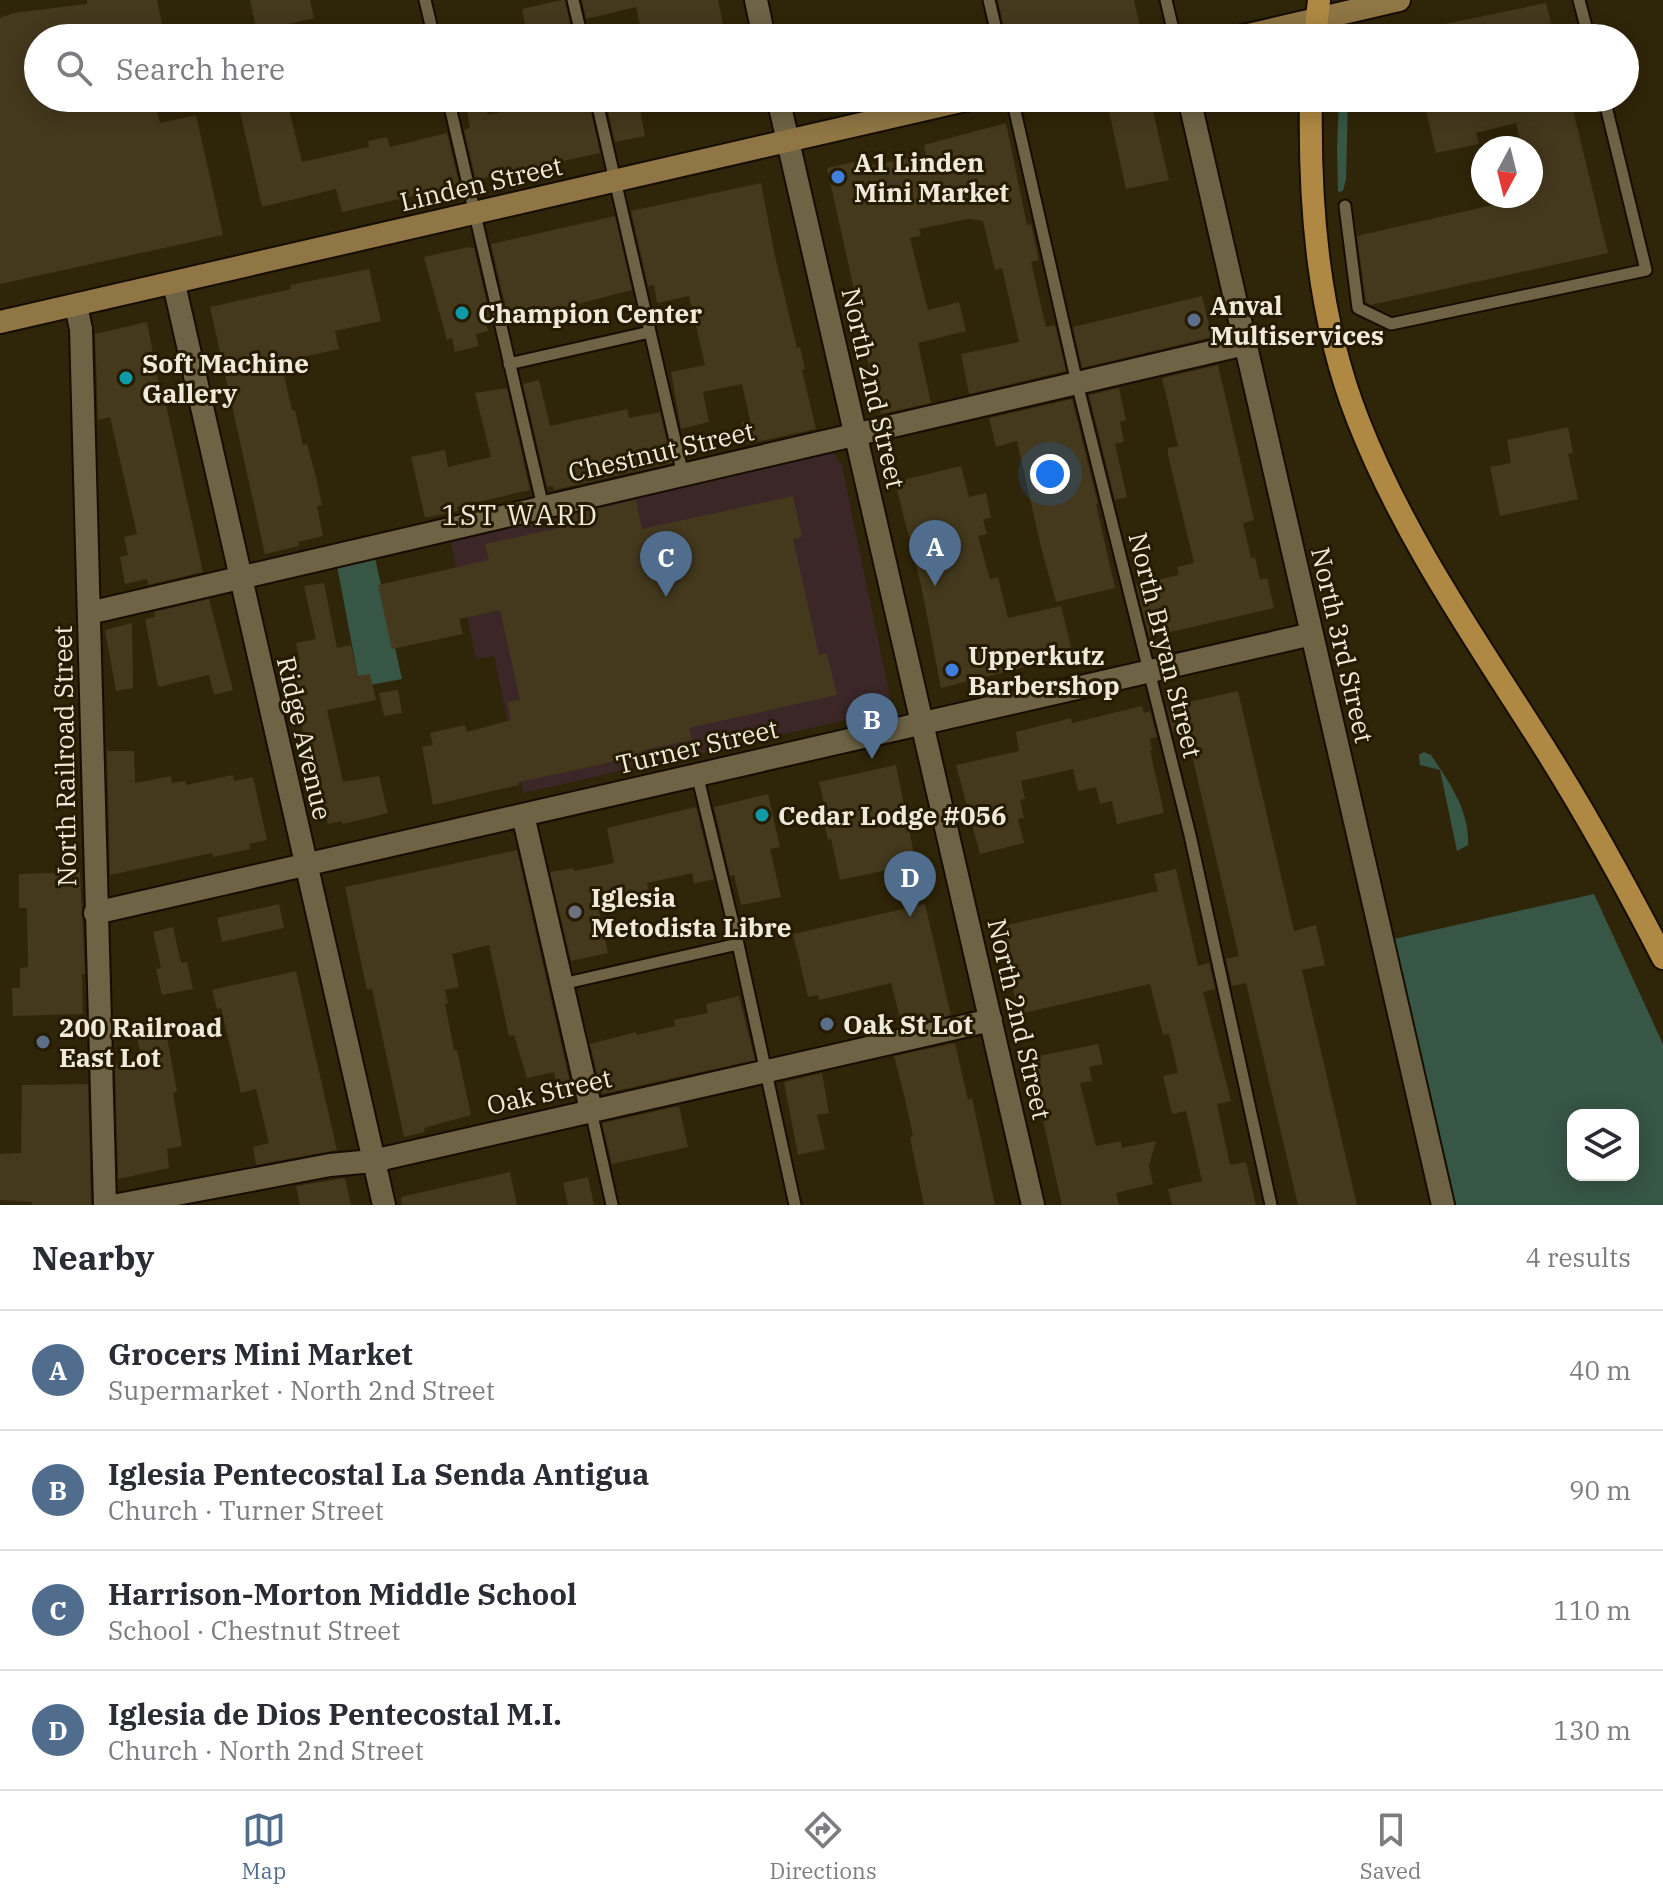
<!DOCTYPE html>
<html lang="en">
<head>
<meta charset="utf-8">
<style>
  body { margin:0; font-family:"IBM Plex Serif",serif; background:#f7f7f7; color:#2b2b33 }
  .controls { position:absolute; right:24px; bottom:24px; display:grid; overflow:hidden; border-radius:16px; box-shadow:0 4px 20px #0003 }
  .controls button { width:72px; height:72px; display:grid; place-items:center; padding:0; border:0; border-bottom:2px solid #e1e1e2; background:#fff; color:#2b2b33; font:40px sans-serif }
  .compass { position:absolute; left:1471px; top:136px; width:72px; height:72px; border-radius:50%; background:#fff; box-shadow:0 4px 20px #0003; rotate:187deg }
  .you { position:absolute; left:1050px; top:474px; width:28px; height:28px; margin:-20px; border:6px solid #fff; border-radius:50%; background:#1a73e8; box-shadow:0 0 0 12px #1a73e833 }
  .badge { display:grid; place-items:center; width:52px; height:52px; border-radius:50%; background:#516d8d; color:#fff; font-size:26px; font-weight:700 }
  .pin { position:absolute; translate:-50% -66px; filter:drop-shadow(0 2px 4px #0008) }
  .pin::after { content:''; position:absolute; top:42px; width:28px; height:24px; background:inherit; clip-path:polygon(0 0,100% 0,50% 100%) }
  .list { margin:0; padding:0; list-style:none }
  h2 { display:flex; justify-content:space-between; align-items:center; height:104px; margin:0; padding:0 32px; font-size:34px }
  h2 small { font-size:26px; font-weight:400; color:#7c7c81 }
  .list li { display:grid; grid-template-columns:52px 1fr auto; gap:24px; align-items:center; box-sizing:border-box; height:120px; padding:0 32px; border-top:2px solid #e1e1e2 }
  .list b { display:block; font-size:30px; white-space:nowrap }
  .list p { margin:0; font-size:26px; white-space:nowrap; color:#7c7c81 }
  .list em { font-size:26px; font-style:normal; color:#7c7c81 }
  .icon { flex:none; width:44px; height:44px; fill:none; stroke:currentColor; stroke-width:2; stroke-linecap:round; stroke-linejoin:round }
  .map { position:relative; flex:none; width:1663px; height:1205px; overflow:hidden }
  .search { position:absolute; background:#fff; box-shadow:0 4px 20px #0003; left:24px; right:24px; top:24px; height:88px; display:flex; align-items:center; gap:20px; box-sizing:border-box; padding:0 28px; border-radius:44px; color:#7c7c81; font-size:30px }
  .sheet { height:584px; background:#fff }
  nav { display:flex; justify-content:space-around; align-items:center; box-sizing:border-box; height:112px; border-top:2px solid #e1e1e2; background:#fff; font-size:22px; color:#7c7c81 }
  nav a { display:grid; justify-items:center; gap:4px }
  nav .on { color:#516d8d }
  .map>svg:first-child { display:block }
  .education { fill:#3b2727 }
  .green { fill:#375646; fill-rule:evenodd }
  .building { fill:#44391d }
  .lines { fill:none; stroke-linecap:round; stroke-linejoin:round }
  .service-casing { stroke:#170d00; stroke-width:15 }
  .minor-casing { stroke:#170d00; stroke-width:26 }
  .secondary-casing { stroke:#170d00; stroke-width:26 }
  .primary-casing { stroke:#170d00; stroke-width:26 }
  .service { stroke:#6e6345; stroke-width:11 }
  .minor { stroke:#6e6345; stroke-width:22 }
  .secondary { stroke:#8f7644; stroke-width:22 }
  .primary { stroke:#af8943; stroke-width:22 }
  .shop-dot { fill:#3f7fe0; stroke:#251b01; stroke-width:3 }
  .culture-dot { fill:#0f9aa8; stroke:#251b01; stroke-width:3 }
  .service-dot { fill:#5c6f8a; stroke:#251b01; stroke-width:3 }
  .worship-dot { fill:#6b7280; stroke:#251b01; stroke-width:3 }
  .labels { text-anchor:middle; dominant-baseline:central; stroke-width:6; stroke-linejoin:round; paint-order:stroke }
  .poi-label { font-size:26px; font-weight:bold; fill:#f0eada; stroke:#251b01; text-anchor:start }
  .street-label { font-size:26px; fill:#f0eada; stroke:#251b01 }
  .neighbourhood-label { font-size:28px; letter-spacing:2px; fill:#f0eada; stroke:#251b01 }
</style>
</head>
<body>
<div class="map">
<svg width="1663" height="1205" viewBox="0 0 1663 1205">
  <rect width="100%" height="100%" fill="#2f2508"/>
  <!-- education -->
  <path class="education" d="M822,452L834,453L842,466L892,707L873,714L523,793L494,656L476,659L450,538Z"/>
  <!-- green -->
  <path class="green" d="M1339,98H1348L1346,179L1343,191L1338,192L1337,148Z
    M375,558L402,679L360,687L337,566Z
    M1424,752L1431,755C1449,782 1470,811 1468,845L1457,851L1440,770L1420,765L1419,755Z
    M1594,894L1663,1044V1205H1456L1394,939ZM1573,1115H1633V1175H1573Z"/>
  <!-- building -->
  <path class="building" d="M87,0H157L165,38H38V98H153L160,123L196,115L223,235L0,284V18L13,13L87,4Z
    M250,0H310L314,18L280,26L283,38H258Z
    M562,0H565L573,38H528L522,9Z
    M582,0H718L726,38H643L636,7L586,19Z
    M998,0H1134L1140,27L1097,38H1006Z
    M1546,3L1555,38H1422L1421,29Z
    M281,98H286L302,162L369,147L368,141L387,137L390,147L447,133L459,184L453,185V187L342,212L336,189L262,207L239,108Z
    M559,98H588L600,153L476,180L464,130L470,128L466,105L485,101L488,115Z
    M605,98H638L645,136L615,142Z
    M1123,98H1150L1169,180L1126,189L1107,102Z
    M1423,98H1570L1608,253L1371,305L1366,302L1357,236L1531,196V148H1522L1516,123L1476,133L1479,144L1436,153Z
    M1006,123L1027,225L1031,224L1039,260L1031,262L1046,327L1055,325L1066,371L969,394L961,354L1019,342L1002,268L995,270L983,221L968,219L919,229L921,236L910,238L928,310L959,302L966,331L918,343L931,403L881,414L858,322L861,321L827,168L867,159L868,166L926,155L924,145Z
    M761,183L775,256L797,348L800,347L805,369L802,370L816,429L747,444L742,422L750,420L742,384L703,392L709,422L681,429L671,372L705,365L689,296L657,303L654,285L648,286L631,211Z
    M615,216L632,290L547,312L546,309L508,317L491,244Z
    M468,247L474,248L491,321L486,322L488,331L476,334L479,346L455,352L452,338L447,340L424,257Z
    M369,269L381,321L335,331L339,349L281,362L292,410H295L303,445L307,444L315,473L322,505L317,506L323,536L298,542L299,546L265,554L210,307L291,289L290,285Z
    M1202,296L1212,337L1082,368L1073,327Z
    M147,322L163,406L166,405L203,572L148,585L147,579L125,584L120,557L128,555L124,537L137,534L110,417L98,420L95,334Z
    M1218,365L1254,520L1243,523L1251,558L1255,557L1260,580L1267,578L1274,608L1149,637L1136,585L1179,575L1177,567L1194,563L1168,455V448L1178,446L1162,378Z
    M539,380L550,426L627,409L629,418L660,412L672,463L554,490L553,486L547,487L523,384Z
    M507,388L530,490L457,507L458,511L425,518L411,457L445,450L448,467L491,457L475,393Z
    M1119,388L1126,420L1120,422L1124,442L1115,444L1127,497L1115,500L1089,395Z
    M1072,399L1098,504H1096L1115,588L1056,602L1041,547L1017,441L996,447L989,418Z
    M1568,427L1573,453L1568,454L1578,499L1500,516L1490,467L1511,463L1507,440Z
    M961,466L969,497L986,493L991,518L983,519L987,534L978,536L990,579L998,577L1008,618L1061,606L1073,655L941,688L921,585L895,482Z
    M793,496L802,537L793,539L819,655L827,653L837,695L689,728L692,740L644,750L645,755L519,782V785L433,805L422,747L433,745L430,733L465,725L467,732L511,720L507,702L520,700L500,610L459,619L463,634L392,649L378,585L489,560L485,544L564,527L561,517L636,500L642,529Z
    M324,583L337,648L351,645L358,676L370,674L376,700L327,710L343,782L379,776L388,813L343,824L342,821L328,824L308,732L303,733L299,710L302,709L292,662L300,660L296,643L316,639L304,586Z
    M209,599L233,690L214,695L209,675L158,687L145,619L155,617L154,612Z
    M132,623L133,688L116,691L105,630Z
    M398,690L402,713L384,716L379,693Z
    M1238,691L1294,931L1316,925L1325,965L1302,970L1357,1205H1298L1246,983L1232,986L1226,959L1239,956L1186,730L1173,733L1167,707Z
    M1142,706L1144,713L1150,711L1157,737L1150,739L1152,750H1150L1164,813L1117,824L1112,801L1100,804L1096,787L1078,791L1073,769L1021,781L1025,799L1020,800L1024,818L1018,819L1024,843L980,854L956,765L1019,751L1016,732L1071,718L1072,723Z
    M107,751H134L135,783L171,776L172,783L185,781L186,785L233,775L234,781L253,777L267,840L249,844L250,849L213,857L212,853L110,875Z
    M896,765L916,864L840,880L831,839L828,840L824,822L828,821L819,782Z
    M768,794L780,847L770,849L781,897L741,905L734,875L730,876L714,807Z
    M696,807L714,879L694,884L692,873L647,883L649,893L598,905L608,953L571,961L550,872L573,868L574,871L614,863L607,828Z
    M517,850L573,1096L560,1099L554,1072L527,1078L514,1035L509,1036L489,945L452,954L459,987L445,990L448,1003L445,1004L454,1050H457L471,1115L424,1128L425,1132L404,1137L372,989L367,990L345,887Z
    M1176,869L1198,966L1209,963L1215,989L1203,992L1231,1101L1217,1104L1230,1165L1246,1162L1256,1205H1172L1168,1189L1202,1181L1186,1111L1172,1114L1163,1076L1178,1073L1169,1034L1163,1035L1150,984L1019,1014L998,927L1158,891L1154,874Z
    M80,872L85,974H82L83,1014L13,1016L12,988H20V968L28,967L27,908H19V874Z
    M279,904L284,928L222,942L217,918Z
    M925,904L951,1015L899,1027L902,1025L891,983L819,1000L818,995L808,997L793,934Z
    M173,927L181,963L187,962L193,989L162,995L156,969L161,968L153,932Z
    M296,971L337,1150L256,1165L253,1147L269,1143L256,1089L241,1093L221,1008L217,1009L212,990Z
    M739,996L755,1060L602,1094L590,1044L636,1032L637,1035L675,1026L674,1020L708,1013L706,1004Z
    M164,1021L177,1092L173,1093L182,1146L167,1149L169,1168L118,1179L115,1064L141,1058L135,1027Z
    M955,1043L968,1100L972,1098L995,1205H924L912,1148L910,1137L913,1136L905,1099L894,1056Z
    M1098,1044L1103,1064L1089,1067L1092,1081L1080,1083L1096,1146L1121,1141L1122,1148L1156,1141L1149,1166L1153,1184L1116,1193L1119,1205H1062L1029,1058Z
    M822,1073L829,1113L817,1115L825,1149L798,1155L784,1082Z
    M88,1084L91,1205H32V1202L0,1200V1154L21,1153L22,1085Z
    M679,1106L688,1147L612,1164L602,1123Z
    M510,1172L517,1205H402L401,1197Z
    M588,1177L594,1205H568L563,1183Z
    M345,1178L351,1205H300L296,1186Z"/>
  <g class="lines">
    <defs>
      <path id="service" d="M425,0L434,38
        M573,0L582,38
        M989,0L998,38
        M1166,0L1175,38
        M1579,0L1589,38
        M448,98L543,507
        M596,98L683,475
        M1012,98L1077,383L1190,835L1271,1205
        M1345,206L1358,308L1391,324L1646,270L1604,98
        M509,364L650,332
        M697,774L738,944L795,1205
        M562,984L738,944
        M591,1111L612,1205"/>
      <path id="minor" d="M756,0L764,38
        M778,98L1033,1205
        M1189,98L1443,1205
        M174,284L384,1205
        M76,306L81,329L105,1205
        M89,613L1245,344
        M523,815L591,1110
        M95,913L1312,634
        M118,1205L330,1165L373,1161L991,1020"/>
      <path id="secondary" d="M1235,38L1399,0
        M0,322L974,98"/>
      <path id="primary" d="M1315,38L1319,0
        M1311,98C1309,206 1318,318 1358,420C1405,540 1479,644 1547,752C1589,819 1627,888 1663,958"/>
    </defs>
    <!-- service casing -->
    <use href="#service" class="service-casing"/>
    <!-- minor casing -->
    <use href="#minor" class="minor-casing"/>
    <!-- secondary casing -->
    <use href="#secondary" class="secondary-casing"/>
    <!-- primary casing -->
    <use href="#primary" class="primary-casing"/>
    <!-- service -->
    <use href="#service" class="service"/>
    <!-- minor -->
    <use href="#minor" class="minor"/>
    <!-- secondary -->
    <use href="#secondary" class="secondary"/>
    <!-- primary -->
    <use href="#primary" class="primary"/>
  </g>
  <!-- markers -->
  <g class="shop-dot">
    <circle cx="838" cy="177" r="8"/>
    <circle cx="952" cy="670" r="8"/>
  </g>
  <g class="culture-dot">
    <circle cx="462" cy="313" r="8"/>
    <circle cx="126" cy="378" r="8"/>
    <circle cx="762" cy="815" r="8"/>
  </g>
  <g class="service-dot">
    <circle cx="1194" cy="320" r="8"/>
    <circle cx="827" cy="1024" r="8"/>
    <circle cx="43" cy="1042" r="8"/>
  </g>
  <circle class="worship-dot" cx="575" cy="912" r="8"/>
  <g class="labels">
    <!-- poi labels -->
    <g class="poi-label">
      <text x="854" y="162">A1 Linden<tspan x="854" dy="30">Mini Market</tspan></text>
      <text x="1210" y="305">Anval<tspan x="1210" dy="30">Multiservices</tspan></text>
      <text x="478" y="313">Champion Center</text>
      <text x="142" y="363">Soft Machine<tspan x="142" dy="30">Gallery</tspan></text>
      <text x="968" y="655">Upperkutz<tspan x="968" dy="30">Barbershop</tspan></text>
      <text x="778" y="815">Cedar Lodge #056</text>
      <text x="591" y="897">Iglesia<tspan x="591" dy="30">Metodista Libre</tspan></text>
      <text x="843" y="1024">Oak St Lot</text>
      <text x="59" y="1027">200 Railroad<tspan x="59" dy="30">East Lot</tspan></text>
    </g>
    <!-- street labels -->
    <g class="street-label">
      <text transform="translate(481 183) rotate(-13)">Linden Street</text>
      <text transform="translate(874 388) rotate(77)">North 2nd Street</text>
      <text transform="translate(661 451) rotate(-13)">Chestnut Street</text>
      <text transform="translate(1166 645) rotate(76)">North Bryan Street</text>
      <text transform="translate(1343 645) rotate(77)">North 3rd Street</text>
      <text transform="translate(305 738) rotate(77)">Ridge Avenue</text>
      <text transform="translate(697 746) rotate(-13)">Turner Street</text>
      <text transform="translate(64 756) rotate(-91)">North Railroad Street</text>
      <text transform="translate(1020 1019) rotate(77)">North 2nd Street</text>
      <text transform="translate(549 1091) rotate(-13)">Oak Street</text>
    </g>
    <!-- neighbourhood labels -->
    <g class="neighbourhood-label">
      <text x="520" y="514">1ST WARD</text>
    </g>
  </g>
</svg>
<div class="controls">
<button><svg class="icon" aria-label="layers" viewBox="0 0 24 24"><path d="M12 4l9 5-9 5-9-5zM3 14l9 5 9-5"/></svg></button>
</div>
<svg class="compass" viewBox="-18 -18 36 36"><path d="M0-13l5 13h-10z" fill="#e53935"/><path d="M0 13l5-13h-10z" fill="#7c7c81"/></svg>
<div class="you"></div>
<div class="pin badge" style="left:935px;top:586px">A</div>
<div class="pin badge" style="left:872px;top:759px">B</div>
<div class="pin badge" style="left:666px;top:597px">C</div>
<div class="pin badge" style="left:910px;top:917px">D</div>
<div class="search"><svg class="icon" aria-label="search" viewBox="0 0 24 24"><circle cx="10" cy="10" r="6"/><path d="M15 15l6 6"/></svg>Search here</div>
</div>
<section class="sheet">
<h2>Nearby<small>4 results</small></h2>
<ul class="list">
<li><span class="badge">A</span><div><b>Grocers Mini Market</b><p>Supermarket · North 2nd Street</p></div><em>40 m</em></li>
<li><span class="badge">B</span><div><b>Iglesia Pentecostal La Senda Antigua</b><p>Church · Turner Street</p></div><em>90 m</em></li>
<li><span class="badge">C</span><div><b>Harrison-Morton Middle School</b><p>School · Chestnut Street</p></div><em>110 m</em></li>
<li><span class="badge">D</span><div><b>Iglesia de Dios Pentecostal M.I.</b><p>Church · North 2nd Street</p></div><em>130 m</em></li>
</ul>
</section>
<nav>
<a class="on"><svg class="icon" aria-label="map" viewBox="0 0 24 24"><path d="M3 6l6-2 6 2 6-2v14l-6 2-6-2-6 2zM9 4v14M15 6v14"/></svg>Map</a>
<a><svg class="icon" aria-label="directions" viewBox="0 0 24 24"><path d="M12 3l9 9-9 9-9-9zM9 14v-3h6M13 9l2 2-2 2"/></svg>Directions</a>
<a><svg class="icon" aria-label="saved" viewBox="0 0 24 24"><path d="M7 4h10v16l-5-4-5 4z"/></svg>Saved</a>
</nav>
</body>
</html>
